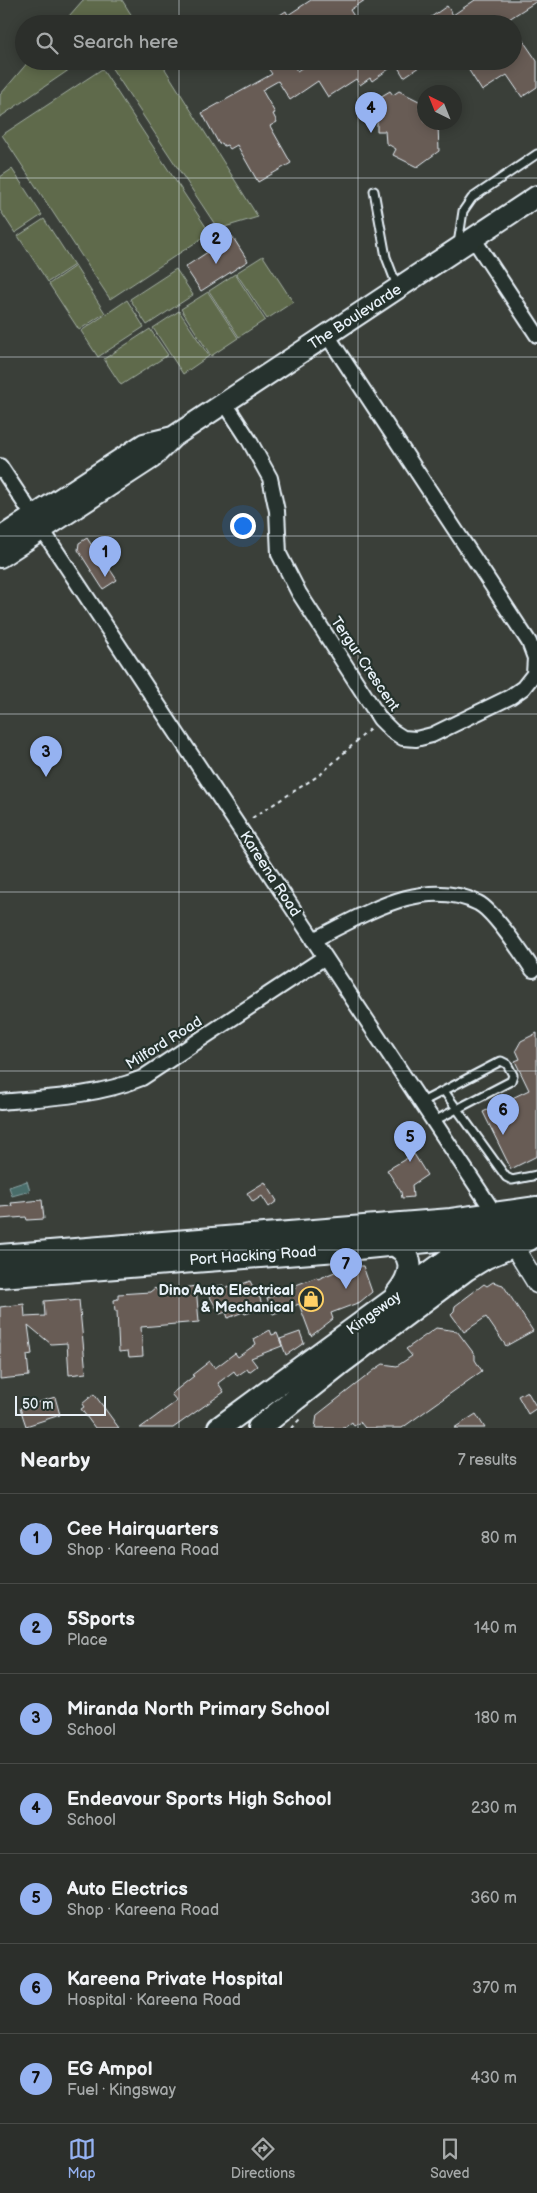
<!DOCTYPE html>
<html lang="en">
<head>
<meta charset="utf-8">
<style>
  body { margin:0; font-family:"Balsamiq Sans",sans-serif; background:#383b37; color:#f1f3f6 }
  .compass { position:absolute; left:417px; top:85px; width:45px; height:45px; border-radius:50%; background:#2c2f2b; box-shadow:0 2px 12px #0003; rotate:317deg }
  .scale { position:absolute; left:15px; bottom:12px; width:91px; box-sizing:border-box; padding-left:5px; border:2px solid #e8f1f8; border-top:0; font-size:14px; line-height:18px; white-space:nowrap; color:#e8f1f8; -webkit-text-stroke:4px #26332d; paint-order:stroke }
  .you { position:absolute; left:242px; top:525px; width:18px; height:18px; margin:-12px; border:4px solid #fff; border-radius:50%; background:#1a73e8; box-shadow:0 0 0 8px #1a73e833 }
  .badge { display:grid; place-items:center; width:32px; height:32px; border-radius:50%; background:#95b2f1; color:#111; font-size:16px; font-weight:700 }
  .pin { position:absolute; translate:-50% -41px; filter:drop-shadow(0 1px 2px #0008) }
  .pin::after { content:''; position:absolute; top:26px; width:18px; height:15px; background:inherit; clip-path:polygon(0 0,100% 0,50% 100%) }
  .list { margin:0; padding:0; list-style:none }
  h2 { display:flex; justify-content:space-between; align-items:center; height:65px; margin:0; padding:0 20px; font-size:21px }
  h2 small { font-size:16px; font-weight:400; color:#a6a9a9 }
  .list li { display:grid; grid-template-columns:32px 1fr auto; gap:15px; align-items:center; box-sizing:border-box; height:90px; padding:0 20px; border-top:1px solid #484a47 }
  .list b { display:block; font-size:19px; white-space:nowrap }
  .list p { margin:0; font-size:16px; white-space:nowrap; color:#a6a9a9 }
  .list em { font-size:16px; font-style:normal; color:#a6a9a9 }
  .icon { flex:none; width:28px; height:28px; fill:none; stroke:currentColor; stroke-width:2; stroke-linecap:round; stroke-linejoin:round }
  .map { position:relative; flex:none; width:537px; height:1428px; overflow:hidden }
  .search { position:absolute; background:#2c2f2b; box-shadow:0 2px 12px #0003; left:15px; right:15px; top:15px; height:55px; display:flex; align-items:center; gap:12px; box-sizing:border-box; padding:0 18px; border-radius:28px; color:#a6a9a9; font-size:19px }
  .sheet { height:695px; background:#2c2f2b }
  nav { display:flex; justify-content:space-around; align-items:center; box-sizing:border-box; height:70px; border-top:1px solid #484a47; background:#2c2f2b; font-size:14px; color:#a6a9a9 }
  nav a { display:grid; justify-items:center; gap:2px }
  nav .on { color:#95b2f1 }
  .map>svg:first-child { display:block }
  .green { fill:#5e6b4c; stroke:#a3aea2 }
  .water { fill:#486d6b; stroke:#88a2a3 }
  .building { fill:#675b54; stroke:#e8f1f8 }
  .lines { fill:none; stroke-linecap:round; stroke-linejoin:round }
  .service-casing { stroke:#e8f1f8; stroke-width:11 }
  .minor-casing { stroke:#e8f1f8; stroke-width:18 }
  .tertiary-casing { stroke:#e8f1f8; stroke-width:21 }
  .secondary-casing { stroke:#e8f1f8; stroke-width:24 }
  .primary-casing { stroke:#e8f1f8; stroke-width:26 }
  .path { stroke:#e8f1f8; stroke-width:2; stroke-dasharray:4 4; stroke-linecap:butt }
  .service { stroke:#26332d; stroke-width:7 }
  .minor { stroke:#26332d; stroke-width:14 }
  .tertiary { stroke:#26332d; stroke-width:18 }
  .secondary { stroke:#26332d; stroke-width:20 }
  .primary { stroke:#26332d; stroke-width:22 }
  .grid { fill:none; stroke:#e8f1f8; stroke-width:1; stroke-opacity:0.55 }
  .labels { text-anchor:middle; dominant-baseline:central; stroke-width:4.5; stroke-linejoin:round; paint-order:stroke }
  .street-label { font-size:15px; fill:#e8f1f8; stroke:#26332d }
  .poi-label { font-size:15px; font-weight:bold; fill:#e8f1f8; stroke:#26332d; text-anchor:end }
</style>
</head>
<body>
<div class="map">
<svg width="537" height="1428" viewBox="0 0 537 1428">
  <rect width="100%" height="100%" fill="#3a3f39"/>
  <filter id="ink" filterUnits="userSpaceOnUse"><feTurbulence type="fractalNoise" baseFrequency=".02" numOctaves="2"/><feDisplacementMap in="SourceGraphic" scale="10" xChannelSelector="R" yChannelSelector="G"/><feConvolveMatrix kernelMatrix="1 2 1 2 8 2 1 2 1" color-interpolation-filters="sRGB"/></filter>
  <g filter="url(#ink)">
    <!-- green -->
    <path class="green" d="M83,0H122L137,24H62Z
      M29,61H82L0,117V95Z
      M107,61H160L258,217L218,229Z
      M102,69L210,233L110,299L2,135Z
      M12,169L42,215L15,233L0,210V177Z
      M44,219L74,265L48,282L18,236Z
      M263,256L293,302L267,319L236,273Z
      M75,266L105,313L79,330L49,284Z
      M176,269L193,295L147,325L130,299Z
      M235,274L265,320L239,337L209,291Z
      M208,292L238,338L211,356L181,309Z
      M127,300L144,327L98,357L81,331Z
      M179,311L209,356L183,374L153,328Z
      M150,329L168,355L121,385L104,359Z"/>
    <!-- water -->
    <path class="water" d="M27,1181L30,1191L12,1196L9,1187Z"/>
    <!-- building -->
    <path class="building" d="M311,0H365L350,10L359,24H266L286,11L288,15Z
      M475,0H537V1L509,19L512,24H421L447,6L453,15Z
      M513,26L537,61V87L522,97L507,75L482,91L463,61H513Z
      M278,61H291L297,71L312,61H428L404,77L396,64L372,81L370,78L360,85L356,79L328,97L318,81L290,100L278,81L262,90L275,113L273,114L277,122L270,126L291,163L258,182L237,145L230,149L227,145L224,146L222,143L219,144L202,113L272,74L268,68Z
      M390,91L393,95L399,91L423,103L419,109L424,111V122H430V126L438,125L439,151L417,167L393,155L396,149L386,143L385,131H377V106L383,102L380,97Z
      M232,236L248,261L201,291L185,267Z
      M87,538L105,566L107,565L117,580L103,589L78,550L79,543Z
      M537,1033V1156L511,1169L483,1112L529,1090L515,1061L520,1059L516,1050L521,1041Z
      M414,1154L427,1175L412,1185L413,1197L402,1198L401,1192L387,1170Z
      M265,1182L277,1201L269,1207L262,1196L253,1202L247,1193Z
      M42,1200L44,1219L27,1220L26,1217L0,1219V1207L12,1206L11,1203Z
      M349,1266H363L372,1292L360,1302L331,1313L333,1319L311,1336L299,1304L273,1314L267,1298L297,1287L296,1285L317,1277L318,1279Z
      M250,1281L256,1293L258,1292L263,1308L245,1314L243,1312L228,1318L226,1312L220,1314L207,1292L217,1286L223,1285L224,1288L229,1286L230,1289Z
      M493,1282L503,1285L533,1331L506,1346L486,1317L464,1332L451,1314L454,1311L455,1306L484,1284L487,1286Z
      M196,1286L199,1322L141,1327L143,1356L129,1357L128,1351L119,1352L117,1311H115L114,1300L118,1299V1294L150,1292L155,1288L158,1292Z
      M69,1299L70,1301L79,1300L86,1373L69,1375L67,1343L51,1344L28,1325L32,1354L27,1355L29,1376L0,1379V1307L24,1304L25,1317L45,1316L44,1301Z
      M436,1328L457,1331L475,1355V1360L482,1371L402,1428H365L360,1422L354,1426L352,1422L344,1428H315L317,1415L377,1368L383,1364L397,1366L412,1356L406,1349Z
      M270,1330L272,1335L277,1333L282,1346L251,1358L257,1366L249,1372L247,1369L237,1376L234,1371L218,1383L224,1392L173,1428H140L177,1401L171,1394L194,1376L192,1375L210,1361L215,1368L235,1353L238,1357L256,1344L254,1339Z
      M300,1332L304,1343L286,1355L280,1339Z
      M527,1391L537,1408L528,1414L518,1396Z
      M94,1394L119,1428H95L81,1409L84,1407L82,1404Z
      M55,1397L60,1415L26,1426L20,1408Z
      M476,1414L485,1428H454Z"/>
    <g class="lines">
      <defs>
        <path id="service" d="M374,191L386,257L397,286
          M458,244L463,211L472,198L537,154
          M444,1091L506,1177L512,1180L537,1175
          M422,1102L501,1061L507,1064L513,1075L511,1081L434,1121"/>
        <path id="minor" d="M473,238L537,335
          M225,403L249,440L270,478L277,511L279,554L299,593L380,719L392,731L403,738L416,739L432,735L510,697L523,688L534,674L535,658L529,642L327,335
          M0,466L495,1214
          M313,940C362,916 423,875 478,903C493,910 523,955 533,970
          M0,1102C47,1098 98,1096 142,1078L325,957"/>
        <path id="tertiary" d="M513,1245L537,1284"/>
        <path id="secondary" d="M0,538L144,444L173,437
          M0,557L152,458L173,437L537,196"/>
        <path id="primary" d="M388,1243C417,1251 413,1275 397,1294
          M0,1256L451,1220L537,1208
          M0,1276L337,1250L537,1230
          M219,1428L479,1237
          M259,1428L342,1362L465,1270L486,1257L529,1239"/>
      </defs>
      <!-- service casing -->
      <use href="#service" class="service-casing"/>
      <!-- minor casing -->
      <use href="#minor" class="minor-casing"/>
      <!-- tertiary casing -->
      <use href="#tertiary" class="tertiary-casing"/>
      <!-- secondary casing -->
      <use href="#secondary" class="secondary-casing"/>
      <!-- primary casing -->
      <use href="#primary" class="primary-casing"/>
      <!-- path -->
      <path class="path" d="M252,818L321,774L371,728
        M291,1428L300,1419"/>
      <!-- service -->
      <use href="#service" class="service"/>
      <!-- minor -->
      <use href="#minor" class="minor"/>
      <!-- tertiary -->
      <use href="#tertiary" class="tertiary"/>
      <!-- secondary -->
      <use href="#secondary" class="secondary"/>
      <!-- primary -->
      <use href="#primary" class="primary"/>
    </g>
  </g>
  <!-- grid -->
  <path class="grid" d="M179,0V24M358,0V24M179,61V1428M358,61V1428M0,178H537M0,357H537M0,536H537M0,714H537M0,892H537M0,1071H537M0,1250H537"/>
  <!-- icons -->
  <defs>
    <symbol id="shop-ring" viewBox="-11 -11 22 22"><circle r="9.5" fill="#26332d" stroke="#ffd166" stroke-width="1.5"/><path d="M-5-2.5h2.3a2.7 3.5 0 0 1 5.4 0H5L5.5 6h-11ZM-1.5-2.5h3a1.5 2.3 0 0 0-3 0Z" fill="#ffd166"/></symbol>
  </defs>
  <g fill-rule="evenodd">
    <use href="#shop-ring" x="297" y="1285" width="28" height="28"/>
  </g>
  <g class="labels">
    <!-- street labels -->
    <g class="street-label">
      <text transform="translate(355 317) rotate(-33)">The Boulevarde</text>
      <text transform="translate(365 664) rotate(56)">Tergur Crescent</text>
      <text transform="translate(270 874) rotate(57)">Kareena Road</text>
      <text transform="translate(164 1043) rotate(-32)">Milford Road</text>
      <text transform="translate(253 1256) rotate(-4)">Port Hacking Road</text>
      <text transform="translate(374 1313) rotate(-36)">Kingsway</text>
    </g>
    <!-- poi labels -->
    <g class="poi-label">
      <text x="294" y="1290">Dino Auto Electrical<tspan x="294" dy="17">&amp; Mechanical</tspan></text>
    </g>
  </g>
</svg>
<svg class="compass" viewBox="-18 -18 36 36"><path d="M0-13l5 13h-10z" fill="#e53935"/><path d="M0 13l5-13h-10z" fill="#a6a9a9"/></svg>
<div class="scale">50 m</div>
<div class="you"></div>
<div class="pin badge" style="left:105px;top:577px">1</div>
<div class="pin badge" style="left:216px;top:264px">2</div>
<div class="pin badge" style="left:46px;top:777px">3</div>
<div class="pin badge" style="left:371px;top:133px">4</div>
<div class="pin badge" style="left:410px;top:1162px">5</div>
<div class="pin badge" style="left:503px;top:1135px">6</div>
<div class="pin badge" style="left:346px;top:1289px">7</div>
<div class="search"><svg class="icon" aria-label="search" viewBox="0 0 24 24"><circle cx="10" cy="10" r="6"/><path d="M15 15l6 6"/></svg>Search here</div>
</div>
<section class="sheet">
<h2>Nearby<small>7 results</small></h2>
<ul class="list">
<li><span class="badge">1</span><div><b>Cee Hairquarters</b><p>Shop · Kareena Road</p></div><em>80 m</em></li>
<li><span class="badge">2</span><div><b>5Sports</b><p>Place</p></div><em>140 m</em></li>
<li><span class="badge">3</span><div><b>Miranda North Primary School</b><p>School</p></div><em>180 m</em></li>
<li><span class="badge">4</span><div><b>Endeavour Sports High School</b><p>School</p></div><em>230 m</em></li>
<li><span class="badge">5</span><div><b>Auto Electrics</b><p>Shop · Kareena Road</p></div><em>360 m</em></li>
<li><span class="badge">6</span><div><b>Kareena Private Hospital</b><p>Hospital · Kareena Road</p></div><em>370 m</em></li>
<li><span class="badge">7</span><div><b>EG Ampol</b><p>Fuel · Kingsway</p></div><em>430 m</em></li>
</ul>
</section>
<nav>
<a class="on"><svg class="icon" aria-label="map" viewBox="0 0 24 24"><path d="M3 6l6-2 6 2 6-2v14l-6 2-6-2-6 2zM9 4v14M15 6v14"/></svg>Map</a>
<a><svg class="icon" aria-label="directions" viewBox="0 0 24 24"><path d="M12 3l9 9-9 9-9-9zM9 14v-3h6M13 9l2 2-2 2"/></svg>Directions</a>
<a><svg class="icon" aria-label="saved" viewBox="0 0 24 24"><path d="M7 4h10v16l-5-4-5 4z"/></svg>Saved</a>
</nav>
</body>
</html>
